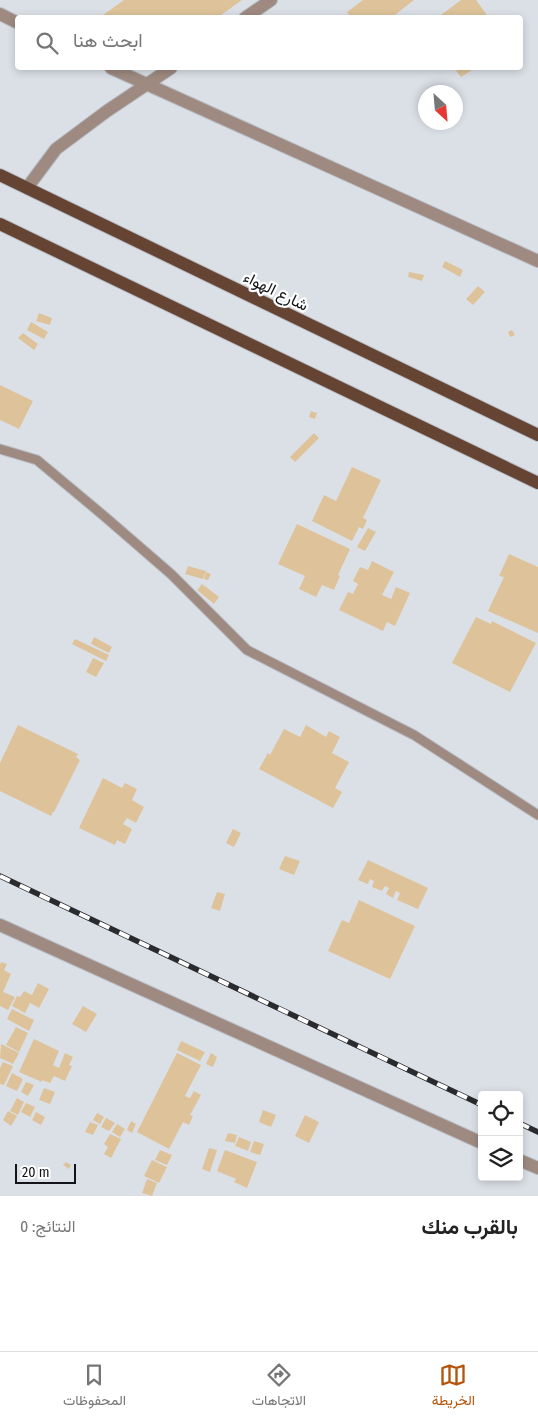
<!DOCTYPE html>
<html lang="ar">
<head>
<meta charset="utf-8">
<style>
  body { margin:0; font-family:"Fira Sans Condensed",Vazirmatn,sans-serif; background:#f2f2f2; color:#222; direction:rtl }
  .controls { position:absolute; right:15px; bottom:15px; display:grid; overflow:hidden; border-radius:5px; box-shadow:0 2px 8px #0003 }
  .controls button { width:45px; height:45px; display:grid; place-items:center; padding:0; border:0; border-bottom:1px solid #e0e0e0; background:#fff; color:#222; font:25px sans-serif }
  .compass { position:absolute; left:418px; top:85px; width:45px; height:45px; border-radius:50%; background:#fff; box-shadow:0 2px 8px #0003; rotate:154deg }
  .scale { position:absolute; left:15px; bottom:12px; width:61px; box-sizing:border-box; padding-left:5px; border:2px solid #121417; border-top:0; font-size:14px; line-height:18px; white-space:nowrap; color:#121417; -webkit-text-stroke:4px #fff; paint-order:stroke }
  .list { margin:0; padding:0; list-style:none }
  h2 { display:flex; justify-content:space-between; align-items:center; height:65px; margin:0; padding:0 20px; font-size:21px }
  h2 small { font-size:16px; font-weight:400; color:#767676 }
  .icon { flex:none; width:28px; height:28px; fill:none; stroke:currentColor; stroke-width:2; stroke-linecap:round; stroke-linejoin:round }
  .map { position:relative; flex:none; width:538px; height:1196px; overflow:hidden; direction:ltr }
  .search { position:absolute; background:#fff; box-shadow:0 2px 8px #0003; left:15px; right:15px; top:15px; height:55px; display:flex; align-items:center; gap:12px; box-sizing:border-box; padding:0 18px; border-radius:5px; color:#767676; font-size:19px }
  .sheet { height:155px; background:#fff }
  nav { display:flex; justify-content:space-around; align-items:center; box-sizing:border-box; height:70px; border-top:1px solid #e0e0e0; background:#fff; font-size:14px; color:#767676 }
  nav a { display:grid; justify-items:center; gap:2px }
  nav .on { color:#b45309 }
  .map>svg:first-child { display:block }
  .building { fill:#dec39a }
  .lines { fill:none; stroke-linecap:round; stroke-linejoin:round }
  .service-casing { stroke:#b7bbc2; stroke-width:11 }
  .minor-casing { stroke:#b7bbc2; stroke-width:14 }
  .primary-casing { stroke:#b7bbc2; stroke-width:14 }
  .service { stroke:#9e8a80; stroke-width:9 }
  .minor { stroke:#9e8a80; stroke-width:12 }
  .primary { stroke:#664434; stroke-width:12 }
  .rail-casing { stroke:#292b2e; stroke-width:5.5 }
  .rail { stroke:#fff; stroke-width:4; stroke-dasharray:11; stroke-linecap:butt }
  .labels { text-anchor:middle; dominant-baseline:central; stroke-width:4.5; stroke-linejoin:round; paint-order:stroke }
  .street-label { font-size:16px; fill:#121417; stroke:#fff }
</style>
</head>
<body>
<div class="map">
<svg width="538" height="1196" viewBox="0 0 538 1196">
  <rect width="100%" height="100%" fill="#dbe0e7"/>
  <!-- building -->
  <path class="building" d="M124,0H242L217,18H109L103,15Z
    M363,0H414L391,18H351L347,12Z
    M461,0H476L489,18H437Z
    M454,68H475L461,77Z
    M445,261L463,270L460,277L442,267Z
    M409,272L424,275L422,281L408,277Z
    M478,286L485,292L473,305L466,299Z
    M39,313L52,318L50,325L36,321Z
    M31,322L48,332L44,339L27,330Z
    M512,330L515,335L510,337L508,332Z
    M23,333L38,344L34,350L18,338Z
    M0,385L33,401L19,429L0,420Z
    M311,411L317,413L315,419L309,417Z
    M314,433L319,438L295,462L290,457Z
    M352,467L381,480L363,518L367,520L363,529L359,527L352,541L312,521L324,495L336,501Z
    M297,524L350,549L338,575L340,576L334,590L322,585L316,597L299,589L305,576L278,564Z
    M368,528L376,532L365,551L357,547Z
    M509,554L538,567V633L488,611L504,577L499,576Z
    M372,561L394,572L382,595L391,599L396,587L410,593L395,626L387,622L383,631L339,610L348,592L353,594L358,584L353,581L360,567L368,570Z
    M188,566L206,571L203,579L185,574Z
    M206,572L211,574L208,580L204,579Z
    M202,584L219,597L214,604L197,590Z
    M476,617L491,624L492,621L536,643L510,692L452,663Z
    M94,637L112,647L109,653L91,644Z
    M75,639L109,655L106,661L72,644Z
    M93,658L104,663L96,677L86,672Z
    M18,725L78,754L76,757L80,760L54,812H53L51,816L0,791V763Z
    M306,725L326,737L329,731L340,737L332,753L349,762L335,788L342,792L333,808L259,769L268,753L270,755L284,729L300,737Z
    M103,778L122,788L125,783L137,789L132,800L144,807L136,823L127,818L123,824L132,829L125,844L117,840L115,845L79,828Z
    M233,829L241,833L234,847L226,843Z
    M285,856L300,861L294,875L279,869Z
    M368,860L428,888L418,909L397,900L400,893L396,891L393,898L386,894L389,888L385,886L382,891L372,887L374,881L370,879L368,884L358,880Z
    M217,892L225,894L220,911L211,908Z
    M359,900L415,926L390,979L328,951L342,920L349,923Z
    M1,962L7,964L4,970L11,974L3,992L15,997L8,1010L0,1006V965Z
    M38,983L49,989L39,1008L30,1003L25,1013L12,1006L17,996L20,997L24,991L32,995Z
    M83,1006L97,1014L86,1032L72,1024Z
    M12,1009L34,1020L29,1031L7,1019Z
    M16,1027L28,1033L19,1052L6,1045Z
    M34,1039L59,1051L53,1065L59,1068L65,1053L73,1057L69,1065L72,1066L65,1081L54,1076L50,1083L42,1080V1082L19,1072Z
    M181,1041L205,1052L200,1061L177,1050Z
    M1,1044L19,1053L13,1064L0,1058Z
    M177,1053L201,1065L185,1096L190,1098L194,1091L201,1095L190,1115L193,1116L189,1125L183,1122L169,1149L137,1132Z
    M211,1053L217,1057L213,1067L206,1064Z
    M3,1062L13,1066L4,1085L0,1084V1068Z
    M12,1073L23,1079L17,1091L6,1086Z
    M26,1082L34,1085L28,1096L21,1092Z
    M44,1088L55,1092L50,1104L39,1100Z
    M17,1098L24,1102L18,1115L10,1111Z
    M26,1103L35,1107L30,1117L21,1112Z
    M263,1110L276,1115L271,1127L259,1122Z
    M8,1111L17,1116L11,1126L3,1120Z
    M36,1112L45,1117L41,1125L32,1120Z
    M97,1113L104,1117L100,1124L93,1120Z
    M305,1115L319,1122L309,1143L295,1136Z
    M106,1118L115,1123L109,1131L101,1127Z
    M131,1121L136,1124L132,1133L127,1130Z
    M90,1122L98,1125L93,1135L85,1132Z
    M117,1124L125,1129L120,1137L112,1132Z
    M228,1133L237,1135L235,1143L225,1141Z
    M110,1134L121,1139L111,1158L104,1154L108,1147L104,1144Z
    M239,1137L251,1142L248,1151L235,1146Z
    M254,1141L264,1144L260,1155L250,1152Z
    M209,1148L217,1150L210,1172L202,1169Z
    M160,1150L172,1155L167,1165L155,1160Z
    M225,1150L257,1162L247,1188L234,1182L236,1179L217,1171Z
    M152,1160L167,1167L159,1183L144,1176Z
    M66,1162L71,1165L69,1169L63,1165Z
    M147,1179L157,1183L152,1196L142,1193Z"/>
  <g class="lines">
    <defs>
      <path id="service" d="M0,449L37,460L104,516L171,574L247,650L414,735L538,815"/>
      <path id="minor" d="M0,14L18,23
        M245,18L271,0
        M111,68L538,261
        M27,188L56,149L107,111L171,68
        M0,925L482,1143
        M519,1160L538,1168"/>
      <path id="primary" d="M0,175L538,435
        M0,224L538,483"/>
    </defs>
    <!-- service casing -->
    <use href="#service" class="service-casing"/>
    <!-- minor casing -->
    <use href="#minor" class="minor-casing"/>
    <!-- primary casing -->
    <use href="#primary" class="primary-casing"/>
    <!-- service -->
    <use href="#service" class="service"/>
    <!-- minor -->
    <use href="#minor" class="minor"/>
    <!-- primary -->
    <use href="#primary" class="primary"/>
    <defs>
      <path id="rail" d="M0,876L482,1105
        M519,1123L538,1132"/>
    </defs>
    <!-- rail casing -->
    <use href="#rail" class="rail-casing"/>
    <!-- rail -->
    <use href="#rail" class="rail"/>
  </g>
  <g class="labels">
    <!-- street labels -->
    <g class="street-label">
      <text transform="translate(276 291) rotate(26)">شارع الهواء</text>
    </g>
  </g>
</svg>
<div class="controls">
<button><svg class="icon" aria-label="locate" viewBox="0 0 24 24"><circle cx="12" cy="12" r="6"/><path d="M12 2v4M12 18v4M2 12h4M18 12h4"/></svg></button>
<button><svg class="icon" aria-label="layers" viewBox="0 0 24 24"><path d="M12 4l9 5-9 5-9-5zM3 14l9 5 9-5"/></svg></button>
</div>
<svg class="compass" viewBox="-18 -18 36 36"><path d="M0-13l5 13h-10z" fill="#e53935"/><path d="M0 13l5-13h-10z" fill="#767676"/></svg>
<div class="scale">20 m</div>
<div class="search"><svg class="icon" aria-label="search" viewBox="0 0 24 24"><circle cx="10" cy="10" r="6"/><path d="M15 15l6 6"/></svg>ابحث هنا</div>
</div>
<section class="sheet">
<h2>بالقرب منك<small>النتائج: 0</small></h2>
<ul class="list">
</ul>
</section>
<nav>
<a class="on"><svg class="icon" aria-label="map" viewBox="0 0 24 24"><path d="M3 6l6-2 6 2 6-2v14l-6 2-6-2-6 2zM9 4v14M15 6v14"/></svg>الخريطة</a>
<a><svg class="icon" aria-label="directions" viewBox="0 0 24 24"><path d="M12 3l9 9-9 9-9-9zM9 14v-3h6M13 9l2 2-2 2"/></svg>الاتجاهات</a>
<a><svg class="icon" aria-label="saved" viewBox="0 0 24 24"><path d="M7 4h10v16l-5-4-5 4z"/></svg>المحفوظات</a>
</nav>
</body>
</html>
